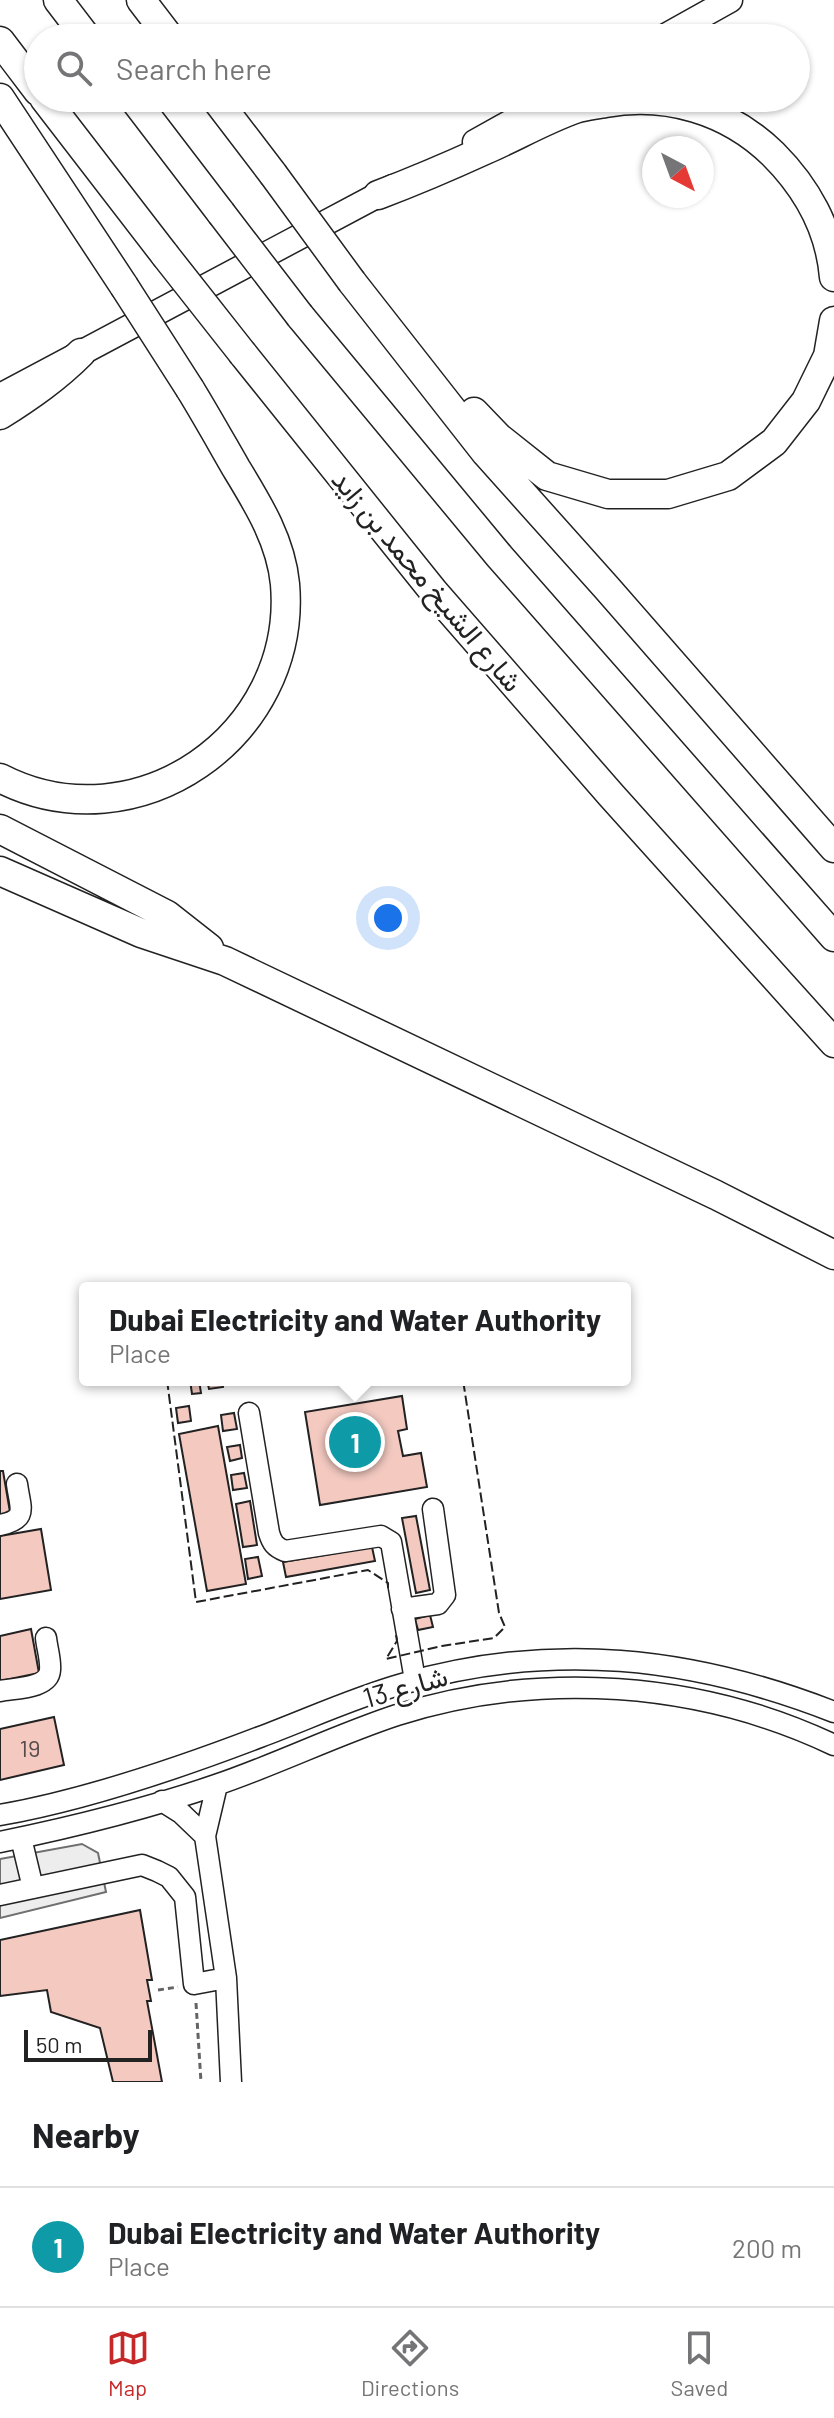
<!DOCTYPE html>
<html lang="en">
<head>
<meta charset="utf-8">
<style>
  body { margin:0; font-family:Barlow,Vazirmatn,sans-serif; background:#f6f6f6; color:#202124 }
  .compass { position:absolute; left:642px; top:136px; width:72px; height:72px; border-radius:50%; background:#fff; box-shadow:0 2px 6px #0004; rotate:139deg }
  .scale { position:absolute; left:24px; bottom:20px; width:128px; box-sizing:border-box; padding-left:8px; border:4px solid #222; border-top:0; font-size:22px; line-height:28px; white-space:nowrap; color:#222; -webkit-text-stroke:6px #fff; paint-order:stroke }
  .you { position:absolute; left:388px; top:918px; width:28px; height:28px; margin:-20px; border:6px solid #fff; border-radius:50%; background:#1a73e8; box-shadow:0 0 0 12px #1a73e833 }
  .badge { display:grid; place-items:center; width:52px; height:52px; border-radius:50%; background:#c62828; color:#fff; font-size:26px; font-weight:700 }
  .pin { position:absolute; translate:-50% -50%; border:4px solid #fff; box-shadow:0 2px 8px #0006 }
  .popup { position:absolute; left:79px; top:1282px; width:552px; height:104px; box-sizing:border-box; display:grid; place-content:center; border-radius:8px; background:#fff; filter:drop-shadow(0 2px 6px #0005); font-size:26px; white-space:nowrap; color:#757577 }
  .popup b { font-size:30px; color:#202124 }
  .popup::after { content:''; position:absolute; left:50%; top:100%; margin-left:-16px; border:16px solid transparent; border-top-color:#fff }
  .list { margin:0; padding:0; list-style:none }
  h2 { display:flex; justify-content:space-between; align-items:center; height:104px; margin:0; padding:0 32px; font-size:34px }
  h2 small { font-size:26px; font-weight:400; color:#757577 }
  .list li { display:grid; grid-template-columns:52px 1fr auto; gap:24px; align-items:center; box-sizing:border-box; height:120px; padding:0 32px; border-top:2px solid #e0e0e0 }
  .list b { display:block; font-size:30px; white-space:nowrap }
  .list p { margin:0; font-size:26px; white-space:nowrap; color:#757577 }
  .list em { font-size:26px; font-style:normal; color:#757577 }
  .icon { flex:none; width:44px; height:44px; fill:none; stroke:currentColor; stroke-width:2; stroke-linecap:round; stroke-linejoin:round }
  .map { position:relative; flex:none; width:834px; height:2082px; overflow:hidden }
  .search { position:absolute; background:#fff; box-shadow:0 2px 6px #0004; left:24px; right:24px; top:24px; height:88px; display:flex; align-items:center; gap:20px; box-sizing:border-box; padding:0 28px; border-radius:44px; color:#757577; font-size:30px }
  .sheet { height:224px; background:#fff }
  nav { display:flex; justify-content:space-around; align-items:center; box-sizing:border-box; height:112px; border-top:2px solid #e0e0e0; background:#fff; font-size:22px; color:#757577 }
  nav a { display:grid; justify-items:center; gap:4px }
  nav .on { color:#c62828 }
  .map>svg:first-child { display:block }
  .parking { fill:#ededed; stroke:#6f6f6f; stroke-width:2 }
  .building { fill:#f3c9c0; stroke:#222; stroke-width:2 }
  .lines { fill:none; stroke-linecap:round; stroke-linejoin:round }
  .minor-casing { stroke:#222; stroke-width:23 }
  .major-casing { stroke:#222; stroke-width:27 }
  .highway-casing { stroke:#222; stroke-width:31 }
  .path { stroke:#646464; stroke-width:3; stroke-dasharray:6 4; stroke-linecap:butt }
  .minor { stroke:#fff; stroke-width:20 }
  .major { stroke:#fff; stroke-width:24 }
  .highway { stroke:#fff; stroke-width:28 }
  .highway-bridge-casing { stroke:#222; stroke-width:31; stroke-linecap:butt }
  .highway-bridge { stroke:#fff; stroke-width:28 }
  .fence { stroke:#222; stroke-width:2; stroke-dasharray:10 4; stroke-linecap:butt }
  .labels { text-anchor:middle; dominant-baseline:central; stroke-width:6; stroke-linejoin:round; paint-order:stroke }
  .number-label { font-size:24px; fill:#564c4a }
  .street-label { font-size:28px; fill:#222; stroke:#fff }
</style>
</head>
<body>
<div class="map">
<svg width="834" height="2082" viewBox="0 0 834 2082">
  <rect width="100%" height="100%" fill="#fff"/>
  <!-- parking -->
  <path class="parking" d="M82,1844L98,1853L106,1892L0,1918V1859Z"/>
  <!-- building -->
  <path class="building" d="M190,1380H199L201,1393L192,1394Z
    M207,1380H222L223,1387L209,1389Z
    M402,1396L407,1429L398,1431L403,1456L421,1453L427,1487L320,1505L305,1412Z
    M189,1406L191,1421L178,1423L176,1408Z
    M234,1413L237,1429L223,1431L221,1415Z
    M218,1426L246,1584L207,1591L179,1434Z
    M240,1445L242,1458L230,1461L227,1447Z
    M0,1471H3L11,1518L0,1520Z
    M244,1473L247,1488L233,1490L231,1475Z
    M250,1501L257,1545L243,1547L236,1504Z
    M416,1516L430,1590L416,1593L402,1518Z
    M41,1529L51,1590L0,1599V1536Z
    M372,1547L375,1561L286,1577L283,1562Z
    M258,1557L262,1576L248,1579L245,1559Z
    M430,1615L433,1627L418,1630L415,1619Z
    M31,1629L39,1673L0,1681V1636Z
    M54,1717L64,1765L0,1780V1729Z
    M140,1910L152,1980H147L151,2001H147L162,2082H113L100,2028L51,2012L47,1990L0,1996V1940Z"/>
  <g class="lines">
    <defs>
      <path id="minor" d="M249,1413L269,1533C272,1543 275,1547 285,1551L381,1536L391,1542L415,1680
        M0,1525C29,1519 20,1508 17,1484
        M402,1609L438,1604L445,1595L433,1509
        M0,1691C14,1688 49,1689 50,1670C51,1660 47,1648 46,1638
        M217,1785L205,1836L226,1978L231,2082
        M162,1801L181,1813L205,1836
        M0,1815C86,1800 179,1768 260,1737C308,1719 353,1698 402,1684C551,1641 691,1656 834,1712
        M21,1838L33,1888
        M0,1842C73,1827 146,1809 216,1785C278,1764 336,1735 397,1715C540,1670 699,1681 834,1745
        M0,1895L142,1865L157,1871L169,1877L185,1897L194,1984L226,1978"/>
      <path id="major" d="M662,38L730,0
        M475,142L554,98
        M0,396L393,187"/>
      <path id="highway" d="M58,0L87,38
        M141,0L170,38
        M0,41L38,91
        M0,98L124,286
        M44,98L165,255
        M133,98L221,213
        M215,98L273,174
        M378,195C415,181 450,166 485,150C515,137 544,120 575,109C584,106 595,105 605,103C666,92 728,110 773,154C806,187 830,229 834,277
        M352,282L486,453L606,587L834,848
        M300,316L500,557L834,937
        M243,354L434,592L611,795L834,1043
        M474,412L498,437L547,476L608,494H668L728,476L774,442L806,401L828,356L834,321
        M0,415C30,396 56,378 81,353
        M0,778C136,848 298,736 285,584C281,541 258,504 236,468C221,442 206,415 190,389
        M0,829L167,915L209,948
        M0,871L141,933L225,961L716,1195L834,1255"/>
    </defs>
    <!-- minor casing -->
    <use href="#minor" class="minor-casing"/>
    <!-- major casing -->
    <use href="#major" class="major-casing"/>
    <!-- highway casing -->
    <use href="#highway" class="highway-casing"/>
    <!-- path -->
    <path class="path" d="M158,1990L178,1987
      M196,2003L201,2082"/>
    <!-- minor -->
    <use href="#minor" class="minor"/>
    <!-- major -->
    <use href="#major" class="major"/>
    <!-- highway -->
    <use href="#highway" class="highway"/>
    <defs>
      <path id="highway-bridge" d="M273,174L352,282
        M221,213L300,316
        M165,255L243,354
        M124,286L190,389"/>
    </defs>
    <!-- highway-bridge casing -->
    <use href="#highway-bridge" class="highway-bridge-casing"/>
    <!-- highway-bridge -->
    <use href="#highway-bridge" class="highway-bridge"/>
    <!-- fence -->
    <path class="fence" d="M167,1380L196,1602L368,1570L388,1583V1588
      M396,1635L397,1641L386,1659L442,1646L494,1638L505,1627L499,1613L463,1380"/>
  </g>
  <g class="labels">
    <!-- number labels -->
    <g class="number-label">
      <text x="30" y="1747">19</text>
    </g>
    <!-- street labels -->
    <g class="street-label">
      <text transform="translate(428 580) rotate(50)">شارع الشيخ محمد بن زايد</text>
      <text transform="translate(405 1686) rotate(-16)">شارع 13</text>
    </g>
  </g>
</svg>
<svg class="compass" viewBox="-18 -18 36 36"><path d="M0-13l5 13h-10z" fill="#e53935"/><path d="M0 13l5-13h-10z" fill="#757577"/></svg>
<div class="scale">50 m</div>
<div class="you"></div>
<div class="pin badge" style="left:355px;top:1442px;background:#0f9aa8">1</div>
<div class="popup"><b>Dubai Electricity and Water Authority</b>Place</div>
<div class="search"><svg class="icon" aria-label="search" viewBox="0 0 24 24"><circle cx="10" cy="10" r="6"/><path d="M15 15l6 6"/></svg>Search here</div>
</div>
<section class="sheet">
<h2>Nearby<small></small></h2>
<ul class="list">
<li><span class="badge" style="background:#0f9aa8">1</span><div><b>Dubai Electricity and Water Authority</b><p>Place</p></div><em>200 m</em></li>
</ul>
</section>
<nav>
<a class="on"><svg class="icon" aria-label="map" viewBox="0 0 24 24"><path d="M3 6l6-2 6 2 6-2v14l-6 2-6-2-6 2zM9 4v14M15 6v14"/></svg>Map</a>
<a><svg class="icon" aria-label="directions" viewBox="0 0 24 24"><path d="M12 3l9 9-9 9-9-9zM9 14v-3h6M13 9l2 2-2 2"/></svg>Directions</a>
<a><svg class="icon" aria-label="saved" viewBox="0 0 24 24"><path d="M7 4h10v16l-5-4-5 4z"/></svg>Saved</a>
</nav>
</body>
</html>
